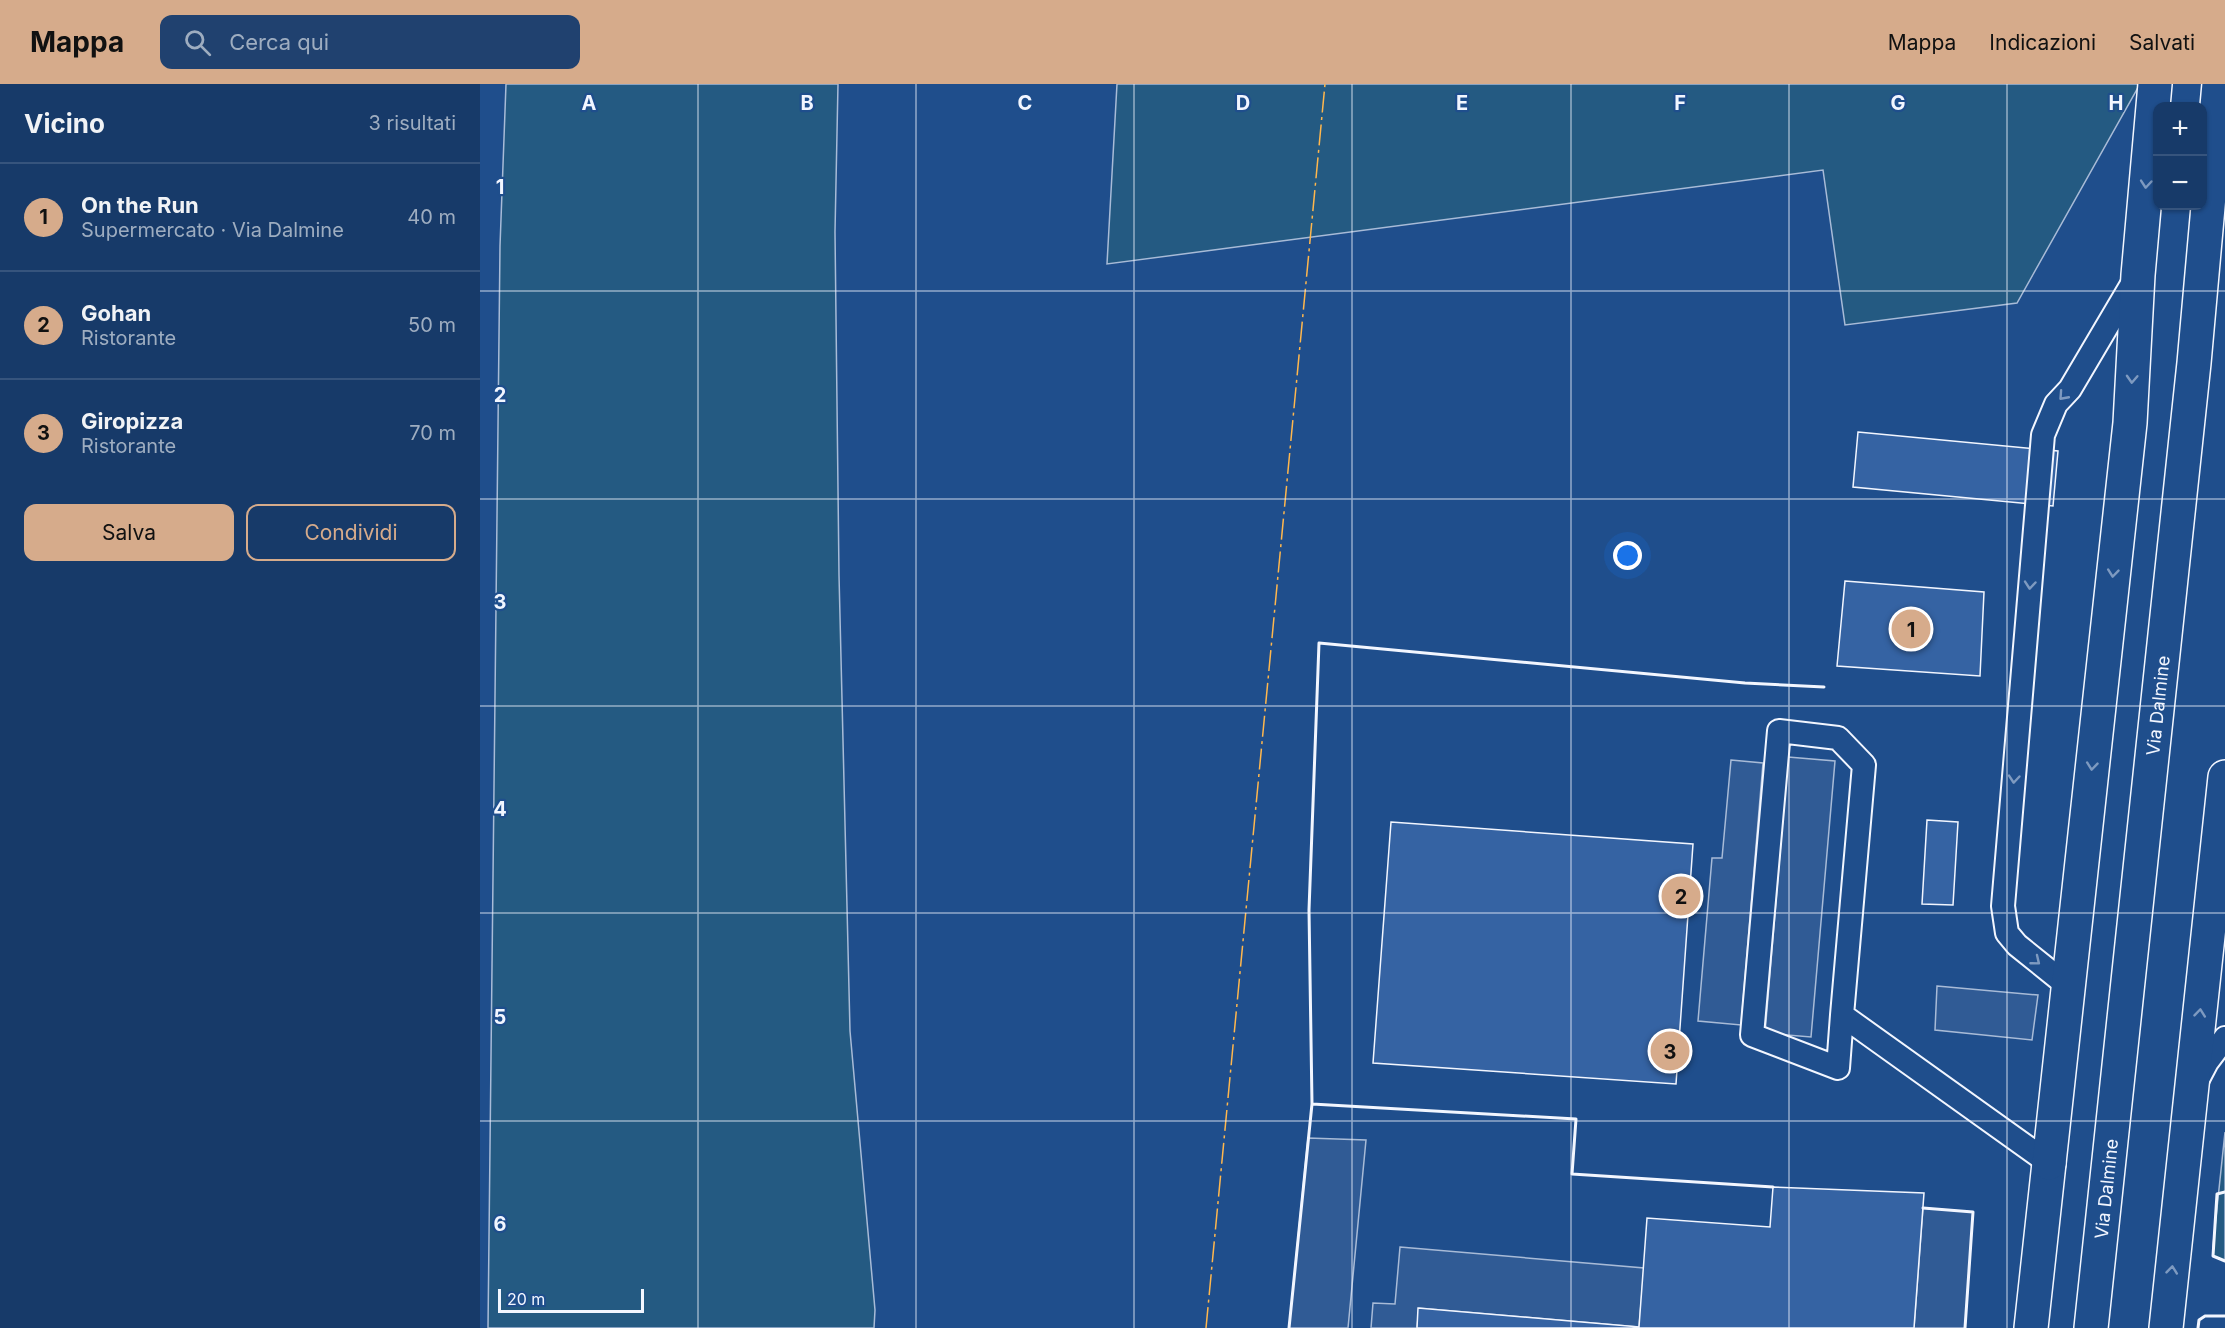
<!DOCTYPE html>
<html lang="it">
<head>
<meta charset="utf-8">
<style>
  body { margin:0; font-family:Inter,sans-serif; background:#20416f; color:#f1f3f6 }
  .controls { position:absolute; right:18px; top:18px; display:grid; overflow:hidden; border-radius:12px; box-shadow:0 2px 4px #0004 }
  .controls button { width:54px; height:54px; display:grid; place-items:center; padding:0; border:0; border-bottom:2px solid #36547d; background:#173a69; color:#f1f3f6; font:30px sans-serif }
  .scale { position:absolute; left:18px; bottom:15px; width:146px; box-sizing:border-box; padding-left:6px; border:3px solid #f2f6ff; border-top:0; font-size:16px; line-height:21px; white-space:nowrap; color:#f2f6ff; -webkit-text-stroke:4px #1f4e8c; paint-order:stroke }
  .you { position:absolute; left:1148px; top:472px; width:21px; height:21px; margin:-15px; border:4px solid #fff; border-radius:50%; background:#1a73e8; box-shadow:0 0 0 9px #1a73e833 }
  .badge { display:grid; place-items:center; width:39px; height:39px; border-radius:50%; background:#d6ab8b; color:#111; font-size:20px; font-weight:700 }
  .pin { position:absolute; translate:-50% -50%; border:3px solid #fff; box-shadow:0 2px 6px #0006 }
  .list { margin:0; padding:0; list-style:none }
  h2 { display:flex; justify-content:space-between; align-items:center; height:78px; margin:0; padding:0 24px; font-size:26px }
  h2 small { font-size:20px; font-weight:400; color:#9eadc0 }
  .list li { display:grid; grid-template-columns:39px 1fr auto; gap:18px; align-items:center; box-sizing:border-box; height:108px; padding:0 24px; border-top:2px solid #36547d }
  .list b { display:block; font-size:22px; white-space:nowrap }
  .list p { margin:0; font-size:20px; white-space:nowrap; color:#9eadc0 }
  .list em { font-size:20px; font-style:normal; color:#9eadc0 }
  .actions { display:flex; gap:12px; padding:18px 24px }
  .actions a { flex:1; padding:14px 0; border:2px solid #d6ab8b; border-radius:12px; text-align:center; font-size:21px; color:#d6ab8b }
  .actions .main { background:#d6ab8b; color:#111 }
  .icon { flex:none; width:33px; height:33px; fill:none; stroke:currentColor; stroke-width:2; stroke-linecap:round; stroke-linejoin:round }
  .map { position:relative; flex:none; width:1745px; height:1244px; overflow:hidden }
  header { display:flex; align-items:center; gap:36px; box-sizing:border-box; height:84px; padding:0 30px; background:#d6ab8b; color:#111 }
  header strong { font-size:28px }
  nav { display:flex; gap:33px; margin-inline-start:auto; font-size:21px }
  .search { width:420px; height:54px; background:#20416f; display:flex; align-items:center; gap:15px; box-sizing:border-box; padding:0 21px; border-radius:12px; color:#9eadc0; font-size:22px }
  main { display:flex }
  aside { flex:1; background:#173a69 }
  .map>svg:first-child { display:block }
  .green { fill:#245a82; stroke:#a8bbd7; stroke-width:1.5 }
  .parking { fill:#305b95; stroke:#a8bbd7; stroke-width:1.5 }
  .building { fill:#3563a3; stroke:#f2f6ff; stroke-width:1.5 }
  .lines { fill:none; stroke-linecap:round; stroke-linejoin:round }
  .service-casing { stroke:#f2f6ff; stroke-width:26 }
  .minor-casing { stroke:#f2f6ff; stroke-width:36 }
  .trunk-casing { stroke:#f2f6ff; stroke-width:36 }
  .service { stroke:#1f4e8c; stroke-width:22 }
  .minor { stroke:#1f4e8c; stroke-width:33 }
  .trunk { stroke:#1f4e8c; stroke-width:33 }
  .wall { stroke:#f2f6ff; stroke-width:3 }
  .power { stroke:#ffb74d; stroke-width:1.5; stroke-dasharray:21 4.5 3 4.5; stroke-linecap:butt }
  .oneway { stroke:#7e9ac0 }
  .grid { fill:none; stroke:#f2f6ff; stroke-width:1.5; stroke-opacity:0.55 }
  .labels { text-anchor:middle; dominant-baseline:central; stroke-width:4.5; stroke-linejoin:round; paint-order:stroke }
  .street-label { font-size:18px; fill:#f2f6ff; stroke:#1f4e8c }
  .grid-label { font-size:20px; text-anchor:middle; font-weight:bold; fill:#f2f6ff; stroke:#1f4e8c; stroke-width:4.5; stroke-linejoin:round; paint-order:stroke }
</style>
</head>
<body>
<header>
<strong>Mappa</strong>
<div class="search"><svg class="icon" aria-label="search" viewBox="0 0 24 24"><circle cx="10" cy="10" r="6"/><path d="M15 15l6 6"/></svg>Cerca qui</div>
<nav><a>Mappa</a><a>Indicazioni</a><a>Salvati</a></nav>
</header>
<main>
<aside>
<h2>Vicino<small>3 risultati</small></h2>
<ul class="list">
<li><span class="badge">1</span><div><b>On the Run</b><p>Supermercato · Via Dalmine</p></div><em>40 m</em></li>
<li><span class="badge">2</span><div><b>Gohan</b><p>Ristorante</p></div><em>50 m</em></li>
<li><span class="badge">3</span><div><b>Giropizza</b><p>Ristorante</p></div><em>70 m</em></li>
</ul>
<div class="actions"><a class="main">Salva</a><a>Condividi</a></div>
</aside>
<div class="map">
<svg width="1745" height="1244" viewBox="0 0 1745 1244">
  <rect width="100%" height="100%" fill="#1f4e8c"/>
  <!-- green -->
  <path class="green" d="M26,0H358L355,148L359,491L370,947L395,1226L394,1244H8L20,162Z
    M637,0H1660L1537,219L1365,241L1343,86L627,180Z
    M1745,1048V1177L1733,1172V1162Z"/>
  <!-- parking -->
  <path class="parking" d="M1308,673L1355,677L1331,953L1285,949Z
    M1251,676L1283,679L1261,941L1218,937L1232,774H1242Z
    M1457,902L1558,911L1552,956L1455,946Z
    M828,1054L886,1056L868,1244H809Z
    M1443,1124L1493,1128L1485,1244H1434Z
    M920,1163L1164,1184L1159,1243L939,1224L937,1244H891L893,1219L915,1220Z"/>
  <!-- building -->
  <path class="building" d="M1378,348L1578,367L1573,422L1373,403Z
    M1365,497L1504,508L1500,592L1357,582Z
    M1447,736L1478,738L1473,821L1442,820Z
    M911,738L1213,760L1196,1000L893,979Z
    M1293,1103L1444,1109L1434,1244H937L938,1224L1159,1243L1167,1134L1290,1143Z"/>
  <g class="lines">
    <defs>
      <path id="service" d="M1588,902L1537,861L1527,849L1523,822L1563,351L1576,320L1590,305L1655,195
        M1362,931L1358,984L1272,951L1299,647L1358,654L1384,681L1362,931L1569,1079
        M1717,997L1727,978L1745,954"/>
      <path id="minor" d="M1551,1244L1569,1079
        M1686,1244L1745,693"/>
      <g id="trunk">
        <path d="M1569,1079L1650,339L1658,191L1675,0"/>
        <path id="s1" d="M1611,1244L1714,279L1739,0"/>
      </g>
    </defs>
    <!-- service casing -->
    <use href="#service" class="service-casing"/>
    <!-- minor casing -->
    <use href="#minor" class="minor-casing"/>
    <!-- trunk casing -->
    <use href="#trunk" class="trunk-casing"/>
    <!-- service -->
    <use href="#service" class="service"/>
    <!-- minor -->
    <use href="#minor" class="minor"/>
    <!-- trunk -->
    <use href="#trunk" class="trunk"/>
    <!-- wall -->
    <path class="wall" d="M832,1020L829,826L839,559L1265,599L1344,603
      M1745,1108L1737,1110L1733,1172L1745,1177
      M1443,1124L1493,1128L1485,1244
      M809,1244L832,1020L1096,1035L1092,1090L1293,1103
      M1718,1244L1719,1236L1725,1232H1745"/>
    <!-- power -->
    <path class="power" d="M726,1244L845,0"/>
  </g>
  <!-- one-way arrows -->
  <defs><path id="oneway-chevron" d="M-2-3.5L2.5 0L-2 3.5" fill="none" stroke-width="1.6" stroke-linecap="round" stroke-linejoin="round" transform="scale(1.5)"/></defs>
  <g class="oneway">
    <use href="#oneway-chevron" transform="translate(1666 100) rotate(95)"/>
    <use href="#oneway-chevron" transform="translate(1652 295) rotate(93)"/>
    <use href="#oneway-chevron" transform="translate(1583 312) rotate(132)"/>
    <use href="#oneway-chevron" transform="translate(1633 489) rotate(96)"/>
    <use href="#oneway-chevron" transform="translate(1550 501) rotate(95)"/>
    <use href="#oneway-chevron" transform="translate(1612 682) rotate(96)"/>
    <use href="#oneway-chevron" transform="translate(1534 695) rotate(95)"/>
    <use href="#oneway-chevron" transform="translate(1556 877) rotate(39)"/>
    <use href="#oneway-chevron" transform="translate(1720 929) rotate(-84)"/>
    <use href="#oneway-chevron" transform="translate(1692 1186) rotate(-84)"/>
  </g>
  <!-- grid -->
  <path class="grid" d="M218,0V1244M436,0V1244M654,0V1244M872,0V1244M1091,0V1244M1309,0V1244M1527,0V1244M0,207H1745M0,415H1745M0,622H1745M0,829H1745M0,1037H1745"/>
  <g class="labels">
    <!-- street labels -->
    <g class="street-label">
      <text stroke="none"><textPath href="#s1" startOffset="626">Via Dalmine</textPath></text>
      <text stroke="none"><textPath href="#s1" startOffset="140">Via Dalmine</textPath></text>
    </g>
  </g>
  <g class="grid-label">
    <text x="109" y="26">A</text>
    <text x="327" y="26">B</text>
    <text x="545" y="26">C</text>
    <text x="763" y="26">D</text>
    <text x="982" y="26">E</text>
    <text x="1200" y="26">F</text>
    <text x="1418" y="26">G</text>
    <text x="1636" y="26">H</text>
    <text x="20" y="110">1</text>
    <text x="20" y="318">2</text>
    <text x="20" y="525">3</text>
    <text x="20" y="732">4</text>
    <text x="20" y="940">5</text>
    <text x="20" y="1147">6</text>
  </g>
</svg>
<div class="controls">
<button>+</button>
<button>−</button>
</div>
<div class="scale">20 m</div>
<div class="you"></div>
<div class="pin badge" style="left:1431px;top:545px">1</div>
<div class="pin badge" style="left:1201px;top:812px">2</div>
<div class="pin badge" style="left:1190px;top:967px">3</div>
</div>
</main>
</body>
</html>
